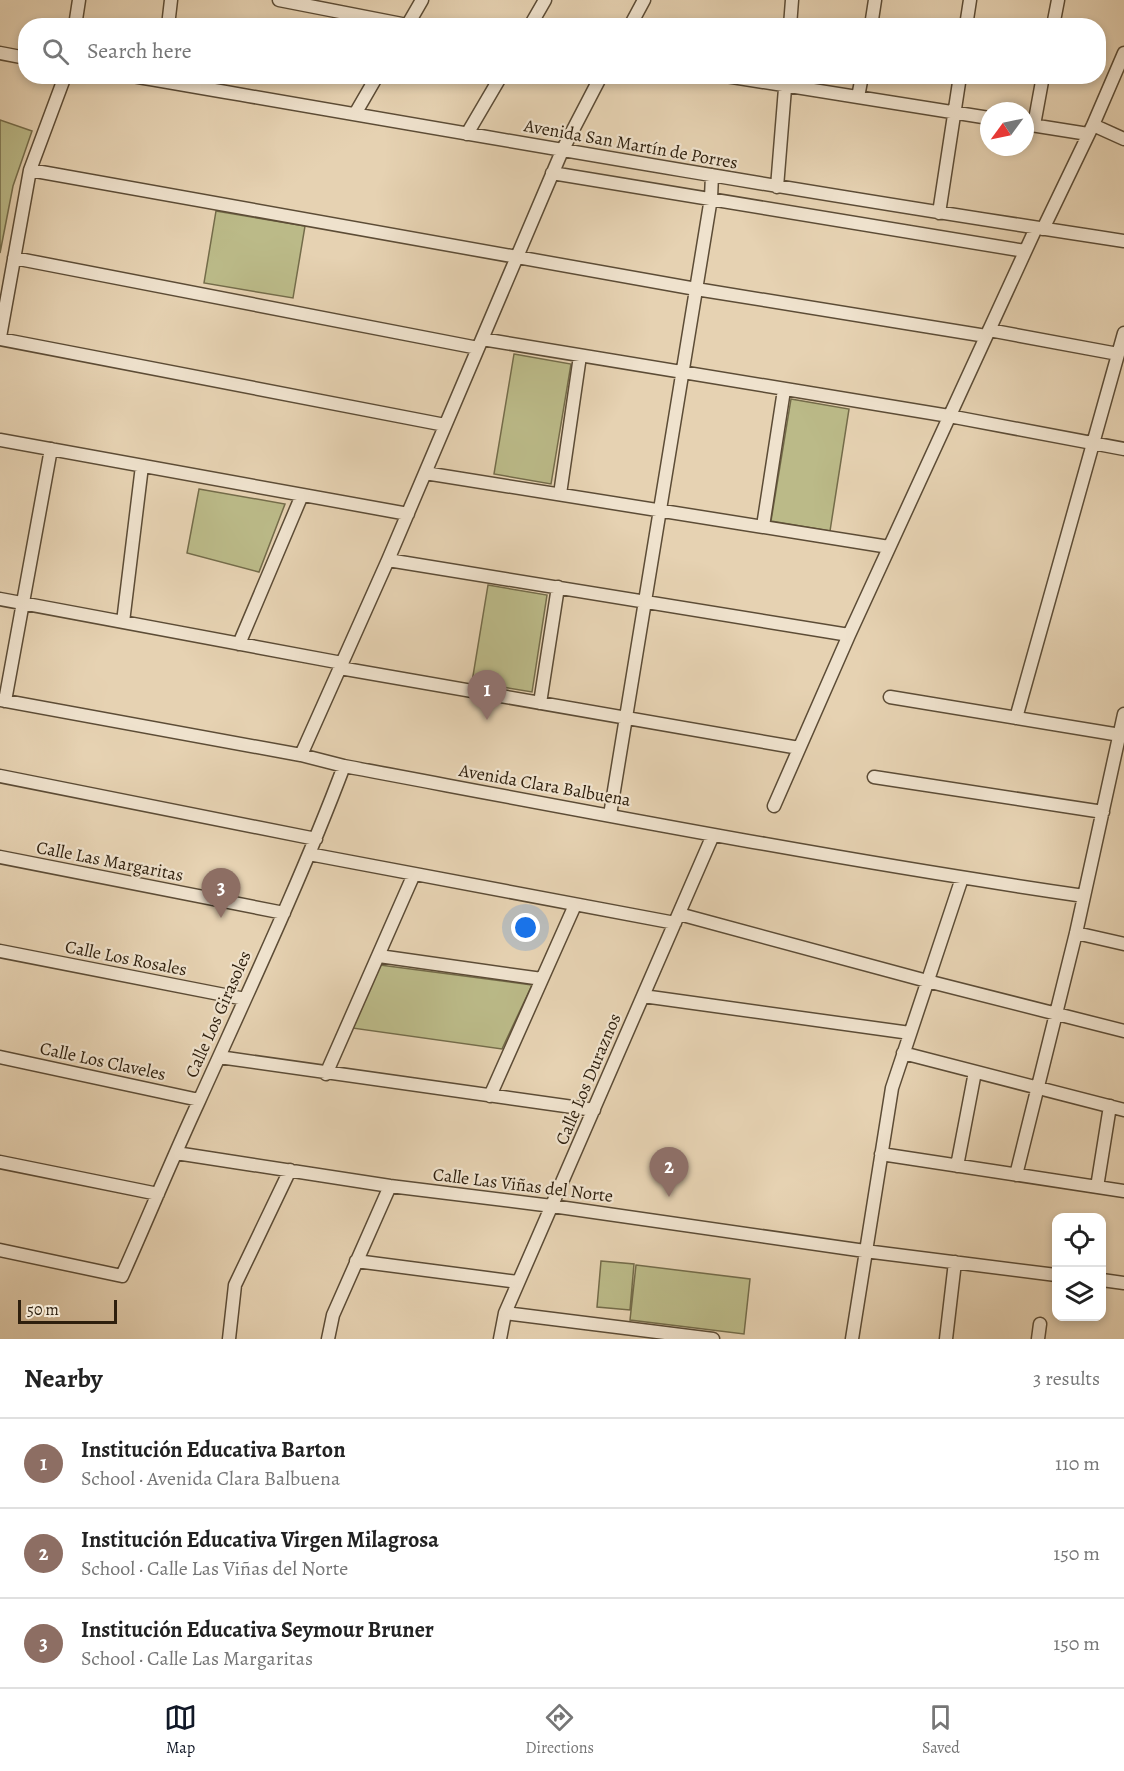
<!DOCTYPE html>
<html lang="en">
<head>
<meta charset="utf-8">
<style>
  body { margin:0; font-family:Alegreya,serif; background:#f6f6f6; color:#222 }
  .controls { position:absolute; right:18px; bottom:18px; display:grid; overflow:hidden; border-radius:12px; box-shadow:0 3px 9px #0003 }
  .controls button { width:54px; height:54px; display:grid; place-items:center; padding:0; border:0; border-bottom:2px solid #e0e0e0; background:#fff; color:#222; font:30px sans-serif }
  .compass { position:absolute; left:980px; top:102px; width:54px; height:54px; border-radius:50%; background:#fff; box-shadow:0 3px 9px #0003; rotate:237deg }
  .scale { position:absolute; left:18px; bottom:15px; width:99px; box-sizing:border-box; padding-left:6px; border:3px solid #2e1f0d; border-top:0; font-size:16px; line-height:21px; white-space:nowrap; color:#2e1f0d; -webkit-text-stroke:4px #efe2cd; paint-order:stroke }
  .you { position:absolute; left:526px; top:928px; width:21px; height:21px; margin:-15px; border:4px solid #fff; border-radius:50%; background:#1a73e8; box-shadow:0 0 0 9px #1a73e833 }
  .badge { display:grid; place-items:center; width:39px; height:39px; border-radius:50%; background:#111827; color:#fff; font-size:20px; font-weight:700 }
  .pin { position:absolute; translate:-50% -50px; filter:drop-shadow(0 2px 3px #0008) }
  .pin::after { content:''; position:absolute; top:32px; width:21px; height:18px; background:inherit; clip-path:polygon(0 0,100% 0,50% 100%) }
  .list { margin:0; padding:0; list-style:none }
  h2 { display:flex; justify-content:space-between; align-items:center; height:78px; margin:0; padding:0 24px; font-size:26px }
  h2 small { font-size:20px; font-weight:400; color:#767676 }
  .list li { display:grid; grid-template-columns:39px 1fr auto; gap:18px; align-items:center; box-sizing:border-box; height:90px; padding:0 24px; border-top:2px solid #e0e0e0 }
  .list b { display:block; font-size:22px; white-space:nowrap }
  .list p { margin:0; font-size:20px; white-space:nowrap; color:#767676 }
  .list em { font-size:20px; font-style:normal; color:#767676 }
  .icon { flex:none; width:33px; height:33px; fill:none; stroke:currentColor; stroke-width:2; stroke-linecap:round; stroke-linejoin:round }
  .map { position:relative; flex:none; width:1124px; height:1339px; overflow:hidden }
  .search { position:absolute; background:#fff; box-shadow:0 3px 9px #0003; left:18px; right:18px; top:18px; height:66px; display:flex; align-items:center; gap:15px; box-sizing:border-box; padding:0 21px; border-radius:24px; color:#767676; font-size:22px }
  .sheet { height:348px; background:#fff }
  nav { display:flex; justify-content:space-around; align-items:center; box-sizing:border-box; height:84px; border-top:2px solid #e0e0e0; background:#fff; font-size:16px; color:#767676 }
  nav a { display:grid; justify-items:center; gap:3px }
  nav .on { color:#111827 }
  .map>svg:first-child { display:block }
  .green { fill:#bbba88; stroke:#746c4a; stroke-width:1.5 }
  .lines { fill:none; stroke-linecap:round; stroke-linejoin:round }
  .minor-casing { stroke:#5c4c36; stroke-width:15 }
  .minor { stroke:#efe2cd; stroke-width:12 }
  .labels { text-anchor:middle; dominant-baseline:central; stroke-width:4.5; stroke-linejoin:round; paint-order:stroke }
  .street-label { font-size:18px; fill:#2e1f0d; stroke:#efe2cd }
</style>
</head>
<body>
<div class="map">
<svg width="1124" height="1339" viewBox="0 0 1124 1339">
  <rect width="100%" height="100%" fill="#e6d2b2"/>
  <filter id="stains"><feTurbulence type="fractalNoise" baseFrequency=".00333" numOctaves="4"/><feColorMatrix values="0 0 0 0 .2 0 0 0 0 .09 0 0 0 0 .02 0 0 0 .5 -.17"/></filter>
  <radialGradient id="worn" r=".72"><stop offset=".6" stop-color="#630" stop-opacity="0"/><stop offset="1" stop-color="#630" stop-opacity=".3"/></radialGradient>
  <!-- green -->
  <path class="green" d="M0,120L32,131L13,186L0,253Z
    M216,211L305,226L293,298L204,283Z
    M514,354L571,364L551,484L494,474Z
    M791,399L849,409L830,531L771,521Z
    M199,489L285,504L259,572L187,553Z
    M488,585L547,595L532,692L472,682Z
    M380,965L532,985L502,1049L352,1028Z
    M601,1261L634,1264L630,1310L597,1307Z
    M636,1265L750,1279L744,1334L630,1320Z"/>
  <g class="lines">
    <defs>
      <path id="minor" d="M279,0L407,25
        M75,26L79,0
        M168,26L171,0
        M407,26L422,0
        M530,26L545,0
        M630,26L644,0
        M790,26L792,0
        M871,26L875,0
        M966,26L970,0
        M1053,26L1058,0
        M0,53L26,58
        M133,76C463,133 793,191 1124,241
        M726,76L989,118
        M858,97L862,76
        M355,114L377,76
        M1025,124L1088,134
        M1034,125L1043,76
        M1093,125L1124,139
        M467,134L501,76
        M30,170L696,289L986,336
        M552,173L1025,251
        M777,187L786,76
        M939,213L960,76
        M1043,229L1093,125L1124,53
        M14,258L478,348
        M989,330L1118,354
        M0,337L30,170L65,76
        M0,339L445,425
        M482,339L949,416L1124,449
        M0,440L408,514
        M425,473L889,547
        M560,494L580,356
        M763,526L784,390
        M388,560L849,635
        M0,599L342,663
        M123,622L142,466
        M239,644L302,495
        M340,668L799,748
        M890,697L1120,735
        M0,700L301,755L344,766C590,812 836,860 1084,896
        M5,701L51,449
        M540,703L558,587
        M1016,718L1124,333
        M301,755L388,560L562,151L601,76
        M0,776L316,839
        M874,777L1103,812
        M774,806L849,635L1036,228
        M610,815L711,198L712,175
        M309,854L675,923
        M0,857L284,913
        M679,914L927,981L1124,1031
        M1076,933L1124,944
        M0,951L245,999
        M379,956L542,979
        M643,996L910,1033
        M903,1053L1124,1110
        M0,1057L199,1100
        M219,1057L594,1110
        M326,1074L414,874
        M490,1096L575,905
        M176,1153L390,1186L552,1206L865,1251L1056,1275
        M881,1154L1124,1191
        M0,1162L158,1194
        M957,1166L975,1072
        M1016,1175L1076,933L1124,714
        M1097,1187L1110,1106
        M0,1250L122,1276C148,1218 172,1159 199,1101C249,990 301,880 344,766
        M356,1261L518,1282
        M1102,1280L1124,1283
        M505,1313L713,1339
        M229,1339L235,1285L290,1170
        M328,1339L333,1315L390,1186
        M500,1339L505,1313L713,835
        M852,1339L892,1088L962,878
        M946,1339L955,1262
        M1038,1339L1040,1324"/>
    </defs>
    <!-- minor casing -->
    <use href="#minor" class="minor-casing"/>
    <!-- minor -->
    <use href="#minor" class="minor"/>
  </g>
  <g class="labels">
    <!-- street labels -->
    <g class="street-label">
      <text transform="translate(631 144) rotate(10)">Avenida San Martín de Porres</text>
      <text transform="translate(545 785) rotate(10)">Avenida Clara Balbuena</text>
      <text transform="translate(110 861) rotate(11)">Calle Las Margaritas</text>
      <text transform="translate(126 958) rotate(11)">Calle Los Rosales</text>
      <text transform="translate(218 1014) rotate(-66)">Calle Los Girasoles</text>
      <text transform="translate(103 1061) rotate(12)">Calle Los Claveles</text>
      <text transform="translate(588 1079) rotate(-67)">Calle Los Duraznos</text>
      <text transform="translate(523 1185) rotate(7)">Calle Las Viñas del Norte</text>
    </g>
  </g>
  <rect width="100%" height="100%" filter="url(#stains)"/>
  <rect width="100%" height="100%" fill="url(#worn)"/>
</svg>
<div class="controls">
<button><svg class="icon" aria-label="locate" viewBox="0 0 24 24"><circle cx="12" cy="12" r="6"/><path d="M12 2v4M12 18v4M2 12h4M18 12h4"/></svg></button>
<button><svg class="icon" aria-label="layers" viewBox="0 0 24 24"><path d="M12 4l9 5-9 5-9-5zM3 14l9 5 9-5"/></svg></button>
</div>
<svg class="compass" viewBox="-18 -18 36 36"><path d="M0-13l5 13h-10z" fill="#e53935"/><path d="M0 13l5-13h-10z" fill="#767676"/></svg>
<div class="scale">50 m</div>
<div class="you"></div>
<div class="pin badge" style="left:487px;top:720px;background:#8d6e63">1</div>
<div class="pin badge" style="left:669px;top:1197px;background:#8d6e63">2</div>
<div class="pin badge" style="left:221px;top:918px;background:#8d6e63">3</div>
<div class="search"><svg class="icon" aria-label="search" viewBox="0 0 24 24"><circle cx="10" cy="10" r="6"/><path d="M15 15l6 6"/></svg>Search here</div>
</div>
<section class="sheet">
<h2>Nearby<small>3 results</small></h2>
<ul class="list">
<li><span class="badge" style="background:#8d6e63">1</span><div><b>Institución Educativa Barton</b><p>School · Avenida Clara Balbuena</p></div><em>110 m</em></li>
<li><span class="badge" style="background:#8d6e63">2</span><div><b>Institución Educativa Virgen Milagrosa</b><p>School · Calle Las Viñas del Norte</p></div><em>150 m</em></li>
<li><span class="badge" style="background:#8d6e63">3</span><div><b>Institución Educativa Seymour Bruner</b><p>School · Calle Las Margaritas</p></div><em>150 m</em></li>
</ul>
</section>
<nav>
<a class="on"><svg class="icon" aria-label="map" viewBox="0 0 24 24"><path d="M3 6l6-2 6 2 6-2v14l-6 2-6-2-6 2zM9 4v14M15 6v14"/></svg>Map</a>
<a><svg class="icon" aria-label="directions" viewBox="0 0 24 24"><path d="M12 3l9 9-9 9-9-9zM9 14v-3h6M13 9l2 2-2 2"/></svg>Directions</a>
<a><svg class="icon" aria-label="saved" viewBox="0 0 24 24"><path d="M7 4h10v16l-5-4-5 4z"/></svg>Saved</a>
</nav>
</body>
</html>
